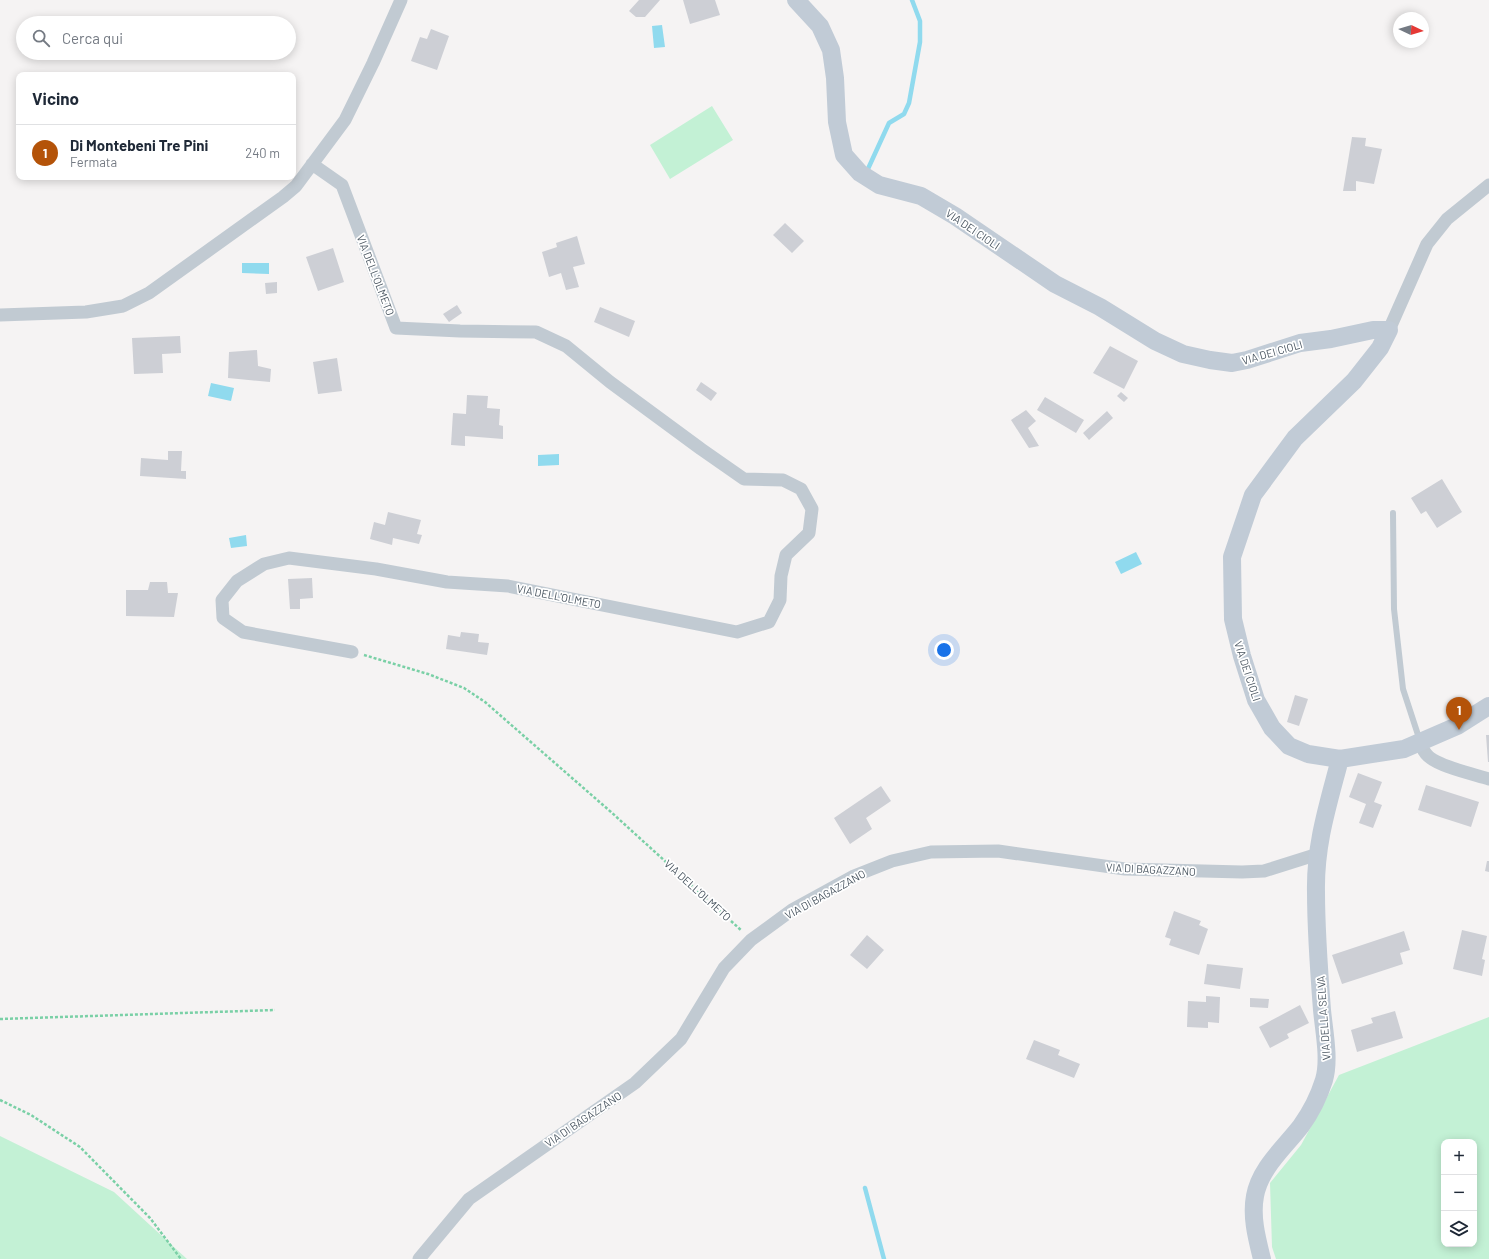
<!DOCTYPE html>
<html lang="it">
<head>
<meta charset="utf-8">
<style>
  body { margin:0; font-family:Barlow,sans-serif; background:#f6f6f7; color:#1f2937 }
  .controls { position:absolute; right:12px; bottom:12px; display:grid; overflow:hidden; border-radius:8px; box-shadow:0 2px 10px #0003 }
  .controls button { width:36px; height:36px; display:grid; place-items:center; padding:0; border:0; border-bottom:1px solid #e0e1e3; background:#fff; color:#1f2937; font:20px sans-serif }
  .compass { position:absolute; left:1393px; top:12px; width:36px; height:36px; border-radius:50%; background:#fff; box-shadow:0 2px 10px #0003; rotate:94deg }
  .you { position:absolute; left:944px; top:650px; width:14px; height:14px; margin:-10px; border:3px solid #fff; border-radius:50%; background:#1a73e8; box-shadow:0 0 0 6px #1a73e833 }
  .badge { display:grid; place-items:center; width:26px; height:26px; border-radius:50%; background:#b45309; color:#fff; font-size:13px; font-weight:700 }
  .pin { position:absolute; translate:-50% -33px; filter:drop-shadow(0 1px 2px #0008) }
  .pin::after { content:''; position:absolute; top:21px; width:14px; height:12px; background:inherit; clip-path:polygon(0 0,100% 0,50% 100%) }
  .list { margin:0; padding:0; list-style:none }
  h2 { display:flex; justify-content:space-between; align-items:center; height:52px; margin:0; padding:0 16px; font-size:17px }
  h2 small { font-size:13px; font-weight:400; color:#747a83 }
  .list li { display:grid; grid-template-columns:26px 1fr auto; gap:12px; align-items:center; box-sizing:border-box; height:56px; padding:0 16px; border-top:1px solid #e0e1e3 }
  .list b { display:block; font-size:15px; white-space:nowrap }
  .list p { margin:0; font-size:13px; white-space:nowrap; color:#747a83 }
  .list em { font-size:13px; font-style:normal; color:#747a83 }
  .icon { flex:none; width:22px; height:22px; fill:none; stroke:currentColor; stroke-width:2; stroke-linecap:round; stroke-linejoin:round }
  .map { position:relative; flex:none; width:1489px; height:1259px; overflow:hidden }
  .search { position:absolute; background:#fff; box-shadow:0 2px 10px #0003; left:16px; top:16px; width:280px; height:44px; display:flex; align-items:center; gap:10px; box-sizing:border-box; padding:0 14px; border-radius:22px; color:#747a83; font-size:15px }
  .panel { position:absolute; background:#fff; box-shadow:0 2px 10px #0003; left:16px; top:72px; width:280px; height:108px; border-radius:8px }
  .map>svg:first-child { display:block }
  .green { fill:#c3f1d5; fill-rule:evenodd }
  .water { fill:#90daee }
  .lines { fill:none; stroke-linecap:round; stroke-linejoin:round }
  .stream { stroke:#90daee; stroke-width:4.5 }
  .building { fill:#cdcfd5 }
  .path { stroke:#7ad0a6; stroke-width:2.5; stroke-dasharray:3 2; stroke-linecap:butt }
  .lane { stroke:#c1cad2; stroke-width:6 }
  .street { stroke:#c1cad2; stroke-width:13 }
  .secondary { stroke:#c1cbd6; stroke-width:18 }
  .labels { text-anchor:middle; dominant-baseline:central; stroke-width:3.5; stroke-linejoin:round; paint-order:stroke }
  .street-label { font-size:11px; fill:#4a5661; stroke:#fff }
</style>
</head>
<body>
<div class="map">
<svg width="1489" height="1259" viewBox="0 0 1489 1259">
  <rect width="100%" height="100%" fill="#f5f3f3"/>
  <!-- green -->
  <path class="green" d="M712,106L733,140L670,179L650,145Z
    M1489,1017V1259H1276L1272,1247L1270,1183L1301,1145L1339,1075ZM1444,1142H1474V1244H1444Z
    M0,1136L114,1192L187,1259H0Z"/>
  <!-- water -->
  <path class="water" d="M662,25L665,47L654,48L652,26Z
    M242,263H269V274L242,273Z
    M211,383L234,388L231,401L208,396Z
    M559,454V465L538,466V455Z
    M246,535L247,546L231,548L229,538Z
    M1136,552L1142,564L1121,574L1115,562Z"/>
  <g class="lines">
    <!-- stream -->
    <path class="stream" d="M867,171L889,123L904,114L909,103L920,42V21L912,0
      M865,1188L884,1259"/>
  </g>
  <!-- building -->
  <path class="building" d="M639,0H660L645,17H636L629,11Z
    M683,0H715L720,15L690,24Z
    M431,29L449,36L437,70L411,61L420,37L427,39Z
    M1352,137L1366,138L1365,146L1382,149L1374,184L1356,181V191H1343Z
    M785,223L804,241L792,253L773,235Z
    M577,236L585,264L573,267L579,287L566,290L561,273L549,277L542,252L557,247L556,243Z
    M333,248L344,282L318,291L306,257Z
    M277,282V293L266,294L265,283Z
    M457,305L462,313L449,322L443,314Z
    M600,307L635,321L629,337L594,322Z
    M180,336L181,353L162,354L163,373L134,374L132,338Z
    M1110,346L1138,361L1124,389L1093,373Z
    M257,350L258,366L271,369L270,382L228,378L229,352Z
    M337,358L342,391L318,394L313,362Z
    M701,382L717,393L711,401L696,390Z
    M1121,392L1128,398L1124,402L1117,396Z
    M467,395L488,396L487,408L500,409L499,425L503,426V439L465,436V446L451,445L453,413L466,414Z
    M1045,397L1084,420L1076,433L1037,410Z
    M1026,410L1036,421L1028,428L1039,446L1029,448L1011,420Z
    M1107,411L1113,418L1089,440L1083,433Z
    M168,451H182L181,471H186V479L140,476L141,458L168,460Z
    M1442,479L1462,512L1437,528L1426,511L1421,514L1411,498Z
    M388,512L421,520L417,534L422,535L419,544L393,538L392,545L370,539L374,522L385,525Z
    M312,578L313,598L300,599V609H290L288,579Z
    M150,582H167L168,593H178L174,617L126,616V590H148Z
    M461,632L479,634L478,642L489,643L487,655L446,649L448,635L460,637Z
    M1295,695L1308,699L1299,726L1287,722Z
    M1486,735H1489V762H1488Z
    M1358,773L1382,782L1374,802L1382,805L1373,828L1359,823L1366,804L1349,797Z
    M1426,785L1479,802L1471,827L1418,810Z
    M881,786L891,801L866,818L872,829L850,844L834,818Z
    M1487,861H1489V872L1485,871Z
    M1174,911L1201,921L1199,925L1208,929L1199,955L1169,945L1171,939L1165,937Z
    M1462,930L1487,936L1482,959L1485,960L1482,976L1453,969Z
    M1404,931L1410,950L1400,953L1403,964L1342,984L1332,955Z
    M867,935L884,950L867,969L850,955Z
    M1207,964L1243,968L1240,989L1204,984Z
    M1206,996L1220,997L1219,1023L1208,1022V1028L1187,1027L1188,1001L1206,1002Z
    M1250,998L1269,999L1268,1008L1250,1007Z
    M1300,1005L1309,1023L1287,1034L1289,1038L1270,1048L1259,1027Z
    M1395,1011L1403,1038L1357,1052L1351,1030L1373,1023L1371,1018Z
    M1034,1040L1060,1050L1058,1055L1080,1064L1074,1078L1026,1059Z"/>
  <g class="lines">
    <!-- path -->
    <path class="path" d="M364,655L428,674L464,688L485,702L611,812L742,931
      M0,1019L275,1010
      M0,1100L31,1115L80,1147L150,1218L181,1259"/>
    <!-- lane -->
    <path class="lane" d="M1393,513L1394,609L1403,689L1420,741"/>
    <!-- street -->
    <path class="street" d="M312,164L342,185L396,328L460,331L536,332L566,346L610,382L701,449L744,479L783,480L801,489L812,509L809,533L786,555L781,576L780,600L769,622L737,632L508,586L447,582L376,569L289,558L264,564L237,581L222,600L223,618L243,632L352,652
      M0,315L86,312L123,306L149,293L283,197L296,186L345,120L373,63L401,0
      M1389,330L1427,244L1447,219L1489,185
      M1420,743C1422,748 1424,752 1428,756C1440,767 1473,774 1489,779
      M419,1259L469,1199L635,1083L681,1039L724,968L751,940L792,910L854,876L892,861L931,852L998,851L1125,869L1242,872L1264,871L1318,854"/>
    <!-- secondary -->
    <path class="secondary" d="M796,0L820,26L831,50L835,78L837,122L844,155L860,173L879,185L921,196L955,216L1055,284L1100,307L1155,341L1183,354L1210,360L1232,363L1247,360L1300,343L1331,339L1373,330H1389L1380,348L1354,381L1295,438L1253,495L1232,557L1233,619L1242,656L1256,700L1272,728L1289,746L1308,754L1340,759L1404,749L1457,726L1489,706
      M1262,1259C1257,1239 1251,1217 1255,1196C1260,1168 1284,1148 1301,1126C1311,1112 1319,1096 1324,1080C1330,1060 1324,1031 1322,1010C1319,971 1316,932 1316,892C1315,844 1328,805 1340,759"/>
  </g>
  <g class="labels">
    <!-- street labels -->
    <g class="street-label">
      <text transform="translate(973 229) rotate(34)">VIA DEI CIOLI</text>
      <text transform="translate(376 275) rotate(69)">VIA DELL'OLMETO</text>
      <text transform="translate(1272 352) rotate(-16)">VIA DEI CIOLI</text>
      <text transform="translate(559 596) rotate(11)">VIA DELL'OLMETO</text>
      <text transform="translate(1248 671) rotate(72)">VIA DEI CIOLI</text>
      <text transform="translate(1151 869) rotate(3)">VIA DI BAGAZZANO</text>
      <text transform="translate(698 890) rotate(42)">VIA DELL'OLMETO</text>
      <text transform="translate(825 894) rotate(-29)">VIA DI BAGAZZANO</text>
      <text transform="translate(1323 1018) rotate(-94)">VIA DELLA SELVA</text>
      <text transform="translate(583 1119) rotate(-34)">VIA DI BAGAZZANO</text>
    </g>
  </g>
</svg>
<div class="controls">
<button>+</button>
<button>−</button>
<button><svg class="icon" aria-label="layers" viewBox="0 0 24 24"><path d="M12 4l9 5-9 5-9-5zM3 14l9 5 9-5"/></svg></button>
</div>
<svg class="compass" viewBox="-18 -18 36 36"><path d="M0-13l5 13h-10z" fill="#e53935"/><path d="M0 13l5-13h-10z" fill="#747a83"/></svg>
<div class="you"></div>
<div class="pin badge" style="left:1459px;top:730px">1</div>
<div class="search"><svg class="icon" aria-label="search" viewBox="0 0 24 24"><circle cx="10" cy="10" r="6"/><path d="M15 15l6 6"/></svg>Cerca qui</div>
<section class="panel">
<h2>Vicino<small></small></h2>
<ul class="list">
<li><span class="badge">1</span><div><b>Di Montebeni Tre Pini</b><p>Fermata</p></div><em>240 m</em></li>
</ul>
</section>
</div>
</body>
</html>
